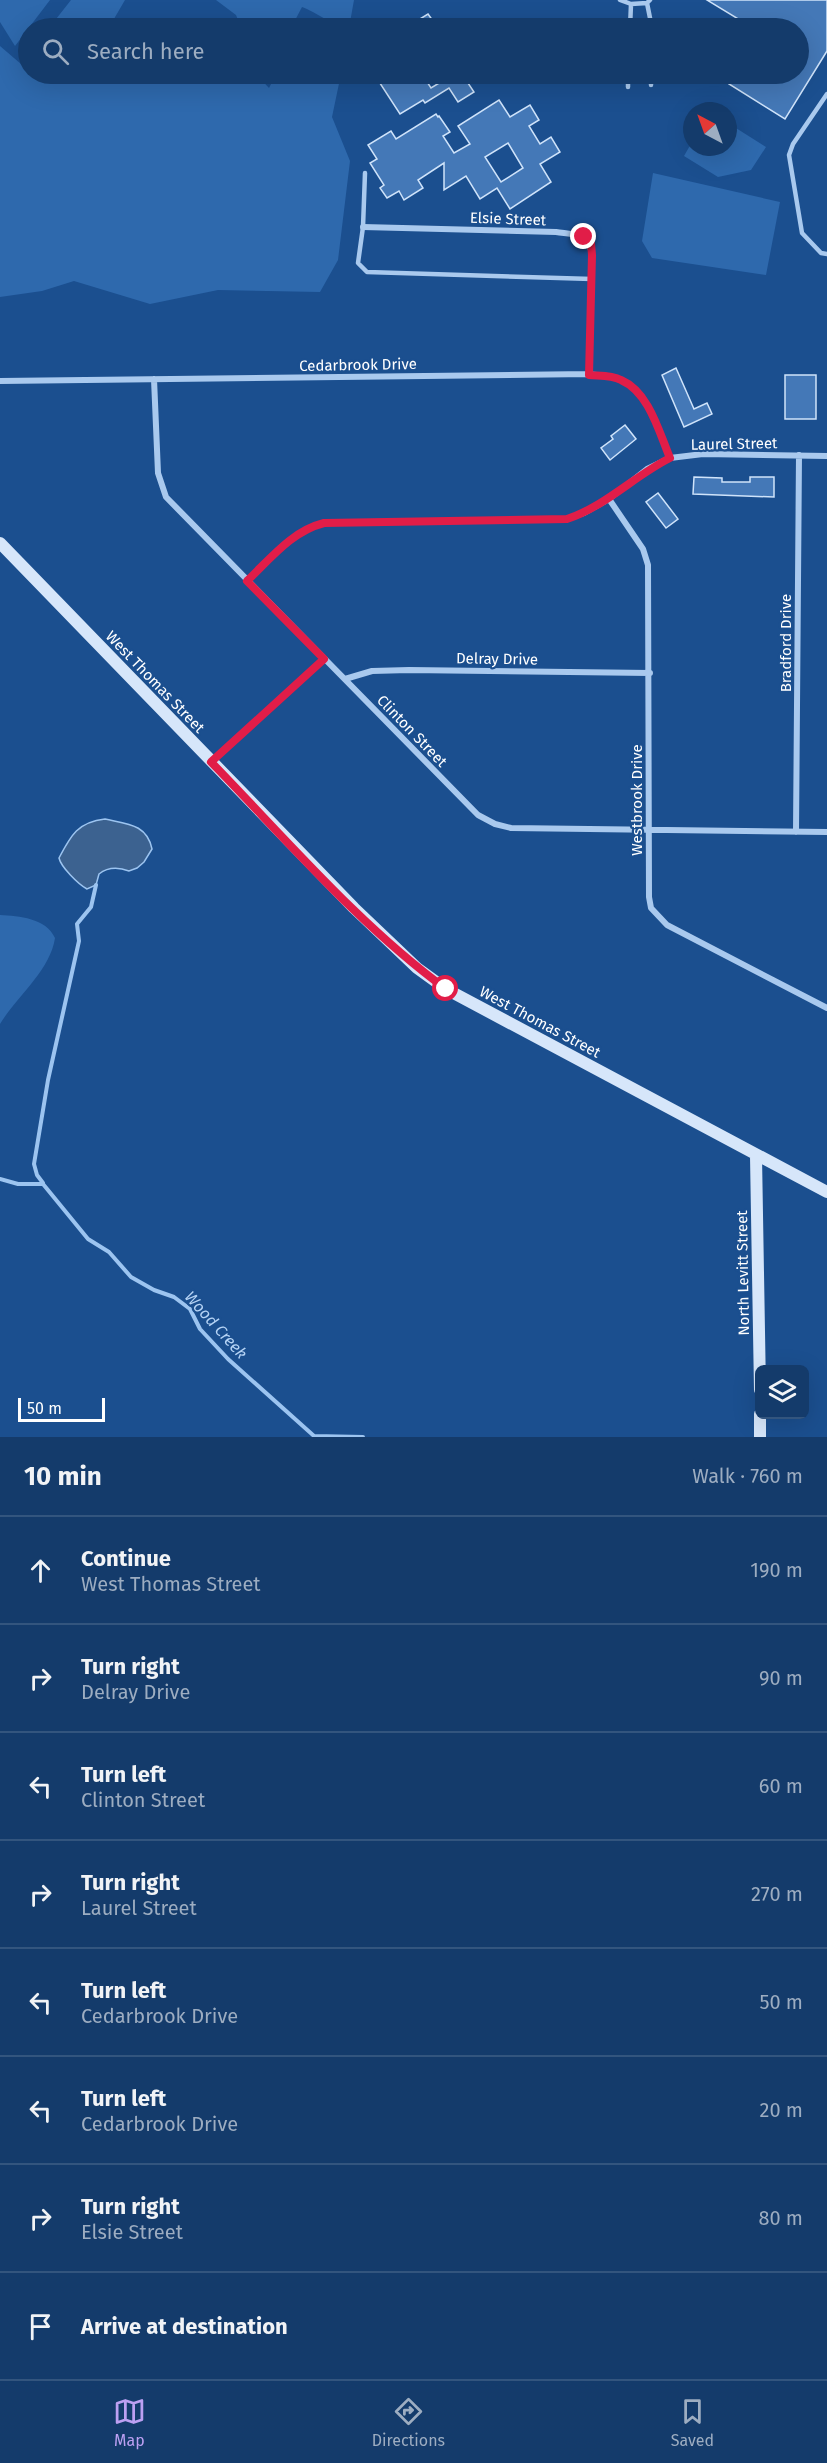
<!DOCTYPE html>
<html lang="en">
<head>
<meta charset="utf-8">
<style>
  body { margin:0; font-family:"Fira Sans",sans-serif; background:#1d4271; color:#f1f3f6 }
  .controls { position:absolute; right:18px; bottom:18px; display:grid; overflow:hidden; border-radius:9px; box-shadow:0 6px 24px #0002 }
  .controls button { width:54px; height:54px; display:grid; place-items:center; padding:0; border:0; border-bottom:2px solid #33557e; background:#143b6b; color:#f1f3f6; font:30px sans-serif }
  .compass { position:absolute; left:683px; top:102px; width:54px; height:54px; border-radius:50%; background:#143b6b; box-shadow:0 6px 24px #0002; rotate:319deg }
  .scale { position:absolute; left:18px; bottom:15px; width:87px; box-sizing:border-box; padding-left:6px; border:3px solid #fff; border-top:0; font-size:16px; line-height:21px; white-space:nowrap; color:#fff; -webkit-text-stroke:4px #1b4f8f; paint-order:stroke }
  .stop { position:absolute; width:18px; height:18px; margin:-14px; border:4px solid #e11d48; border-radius:50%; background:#fff }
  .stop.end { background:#e11d48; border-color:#fff; box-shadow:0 2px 6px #0008 }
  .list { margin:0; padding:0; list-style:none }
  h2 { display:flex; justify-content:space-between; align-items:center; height:78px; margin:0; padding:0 24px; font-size:26px }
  h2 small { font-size:20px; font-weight:400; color:#9dadc1 }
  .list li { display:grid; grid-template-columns:39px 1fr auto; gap:18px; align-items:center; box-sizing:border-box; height:108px; padding:0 24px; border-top:2px solid #33557e }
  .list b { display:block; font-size:22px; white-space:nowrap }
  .list p { margin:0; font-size:20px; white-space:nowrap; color:#9dadc1 }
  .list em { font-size:20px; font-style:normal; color:#9dadc1 }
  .icon { flex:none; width:33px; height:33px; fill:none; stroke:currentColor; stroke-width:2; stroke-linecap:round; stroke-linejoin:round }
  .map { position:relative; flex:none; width:827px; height:1437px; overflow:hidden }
  .search { position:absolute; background:#143b6b; box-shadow:0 6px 24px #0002; left:18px; right:18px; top:18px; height:66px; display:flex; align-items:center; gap:15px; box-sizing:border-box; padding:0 21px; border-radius:33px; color:#9dadc1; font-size:22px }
  .sheet { height:942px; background:#143b6b }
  nav { display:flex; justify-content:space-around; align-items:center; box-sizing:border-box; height:84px; border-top:2px solid #33557e; background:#143b6b; font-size:16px; color:#9dadc1 }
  nav a { display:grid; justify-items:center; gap:3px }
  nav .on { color:#bca0f2 }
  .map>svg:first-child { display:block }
  .green { fill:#2e69ad }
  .water { fill:#3c6290; stroke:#9cc4f0; stroke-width:1.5 }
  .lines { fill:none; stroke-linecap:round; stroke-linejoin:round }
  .stream { stroke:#9cc4f0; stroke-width:4 }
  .building { fill:#4478b7; stroke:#cfe3fa; stroke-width:1.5; fill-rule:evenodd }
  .lane { stroke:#a9c9ee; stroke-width:4.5 }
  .street { stroke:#a9c9ee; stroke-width:6 }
  .secondary { stroke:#d6e6fa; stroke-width:12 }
  .route { stroke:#e11d48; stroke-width:8 }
  .labels { text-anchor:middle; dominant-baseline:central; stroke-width:4.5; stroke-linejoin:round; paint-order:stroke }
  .street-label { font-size:15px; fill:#fff; stroke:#1b4f8f }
  .water-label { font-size:16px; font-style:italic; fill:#b5d3f5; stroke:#1b4f8f }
</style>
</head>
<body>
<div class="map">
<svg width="827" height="1437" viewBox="0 0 827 1437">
  <rect width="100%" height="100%" fill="#1b4f8f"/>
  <!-- green -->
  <path class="green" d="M0,0H50L15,46L0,22Z
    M71,0H125L111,24L123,28H49Z
    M216,0H354L349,28C338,29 316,12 302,7L291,28H241L236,15Z
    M0,46L21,64L28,55V74H256L269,88L276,74H341L332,117L350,161L338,260L320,292L218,290L150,304L74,281L42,291L0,297Z
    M728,123L766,147L751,170L718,177L684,156L692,142V147H728Z
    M653,173L780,202L766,275L652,258L642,241Z
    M0,915C19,916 46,918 55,938C50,971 17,996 0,1024Z"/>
  <!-- water -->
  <path class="water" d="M105,819C127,824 147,824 152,849L144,862L137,868L129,871C118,867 108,867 99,874L96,885L87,889C78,884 61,867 59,858C71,835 78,822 105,819Z"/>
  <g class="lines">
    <!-- stream -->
    <path class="stream" d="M0,1179L18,1184H43L88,1239L109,1252L131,1277L154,1290L174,1297L190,1309L200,1329L228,1359L314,1436L363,1437
      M43,1183L37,1175L34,1164L48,1080L79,941L77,924L91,907L96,885"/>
  </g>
  <!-- building -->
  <path class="building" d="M707,0H827V51L785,119L729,84L735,74H798V28H753Z
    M428,14L438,28H405Z
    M374,74H422L431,88L454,74H462L474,92L458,102L449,88L425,103L423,100L400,114Z
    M499,100L510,117L530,105L539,120L529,126L540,144L551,137L560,152L540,164L551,182L510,209L497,188L480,199L466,176L444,190V163L418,180L423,188L404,200L399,191L387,198L380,188L384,185L370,163L377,159L368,145L391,131L396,139L436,114L438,117L439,116L450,132L443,136L454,153L470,144L458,126ZM508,143L523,168L501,182L485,157Z
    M676,368L694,409L707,403L712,414L684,427L662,375Z
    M785,375H816V419H785Z
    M625,425L636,439L610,460L601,448L613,439L611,436Z
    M694,477L722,478V482H750V477H774V497L693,494Z
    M658,493L678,519L666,528L646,502Z"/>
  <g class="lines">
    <!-- lane -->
    <path class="lane" d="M620,0L631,4L647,3L650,0
      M647,3L652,28
      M630,28L631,4
      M651,85V74
      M628,87V74
      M827,94L793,144L789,155L802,233L821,253L827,254
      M365,173L363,227L358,263L367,272L592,279"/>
    <!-- street -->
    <path class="street" d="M363,227L556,232C575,235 589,233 592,255L589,374
      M154,379L158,473L166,497L478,815L495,824L511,828L827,832
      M0,381L589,374C600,376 611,375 621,380C649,392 659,432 670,458
      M609,499L643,549L648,565L649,897L651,908L667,925L827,1008
      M247,581C271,558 292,531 324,523L567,519L584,513L609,499L647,469L670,458L703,454L827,456
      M345,679L372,671L409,670L650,673
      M211,762L324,659
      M796,832L799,455"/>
    <!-- secondary -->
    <path class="secondary" d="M0,543L354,908L417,968L446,989L827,1192
      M756,1156L760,1390
      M760,1414V1437"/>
  </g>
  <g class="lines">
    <!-- route -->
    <path class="route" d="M446,989C360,926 286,839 211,762L324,659L247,581C271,558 292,531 324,523L567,519C606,506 634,476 670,458C659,432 649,392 621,380C611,375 600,376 589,375L592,255L591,243L584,237"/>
  </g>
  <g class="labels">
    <!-- street labels -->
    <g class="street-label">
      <text transform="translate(508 219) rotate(2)">Elsie Street</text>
      <text transform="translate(358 365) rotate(-1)">Cedarbrook Drive</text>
      <text transform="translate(734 444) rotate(-1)">Laurel Street</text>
      <text transform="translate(786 643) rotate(-90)">Bradford Drive</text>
      <text transform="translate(497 659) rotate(1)">Delray Drive</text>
      <text transform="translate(155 682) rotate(46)">West Thomas Street</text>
      <text transform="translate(412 731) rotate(46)">Clinton Street</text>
      <text transform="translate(637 800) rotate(-90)">Westbrook Drive</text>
      <text transform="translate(540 1022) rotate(28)">West Thomas Street</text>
      <text transform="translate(743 1273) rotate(-91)">North Levitt Street</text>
    </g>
    <!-- water labels -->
    <g class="water-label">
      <text transform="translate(216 1325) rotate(48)">Wood Creek</text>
    </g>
  </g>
</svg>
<div class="controls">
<button><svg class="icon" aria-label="layers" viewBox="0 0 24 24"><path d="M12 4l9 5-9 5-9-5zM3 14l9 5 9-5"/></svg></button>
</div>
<svg class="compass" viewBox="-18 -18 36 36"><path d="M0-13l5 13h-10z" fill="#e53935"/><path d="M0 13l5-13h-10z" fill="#9dadc1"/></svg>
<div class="scale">50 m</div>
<div class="stop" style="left:446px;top:989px"></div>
<div class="stop end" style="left:584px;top:237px"></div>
<div class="search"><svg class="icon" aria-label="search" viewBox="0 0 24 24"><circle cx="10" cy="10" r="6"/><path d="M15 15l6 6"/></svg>Search here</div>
</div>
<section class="sheet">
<h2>10 min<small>Walk · 760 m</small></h2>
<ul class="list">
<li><svg class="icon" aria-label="ahead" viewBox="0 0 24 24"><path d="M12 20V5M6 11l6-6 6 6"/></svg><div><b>Continue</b><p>West Thomas Street</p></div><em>190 m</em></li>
<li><svg class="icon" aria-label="right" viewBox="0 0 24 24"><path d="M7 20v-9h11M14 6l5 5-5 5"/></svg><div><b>Turn right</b><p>Delray Drive</p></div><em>90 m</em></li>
<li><svg class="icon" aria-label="left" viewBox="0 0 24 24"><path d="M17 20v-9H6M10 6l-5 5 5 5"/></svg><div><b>Turn left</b><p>Clinton Street</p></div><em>60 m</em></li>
<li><svg class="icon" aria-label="right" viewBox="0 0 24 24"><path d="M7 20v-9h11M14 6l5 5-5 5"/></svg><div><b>Turn right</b><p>Laurel Street</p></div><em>270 m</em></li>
<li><svg class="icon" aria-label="left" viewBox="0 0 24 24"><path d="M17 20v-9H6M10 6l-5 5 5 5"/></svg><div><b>Turn left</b><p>Cedarbrook Drive</p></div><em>50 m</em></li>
<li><svg class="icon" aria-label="left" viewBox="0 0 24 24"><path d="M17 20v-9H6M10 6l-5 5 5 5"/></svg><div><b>Turn left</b><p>Cedarbrook Drive</p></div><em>20 m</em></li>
<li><svg class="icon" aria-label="right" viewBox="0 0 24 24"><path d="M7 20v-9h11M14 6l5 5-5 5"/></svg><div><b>Turn right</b><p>Elsie Street</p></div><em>80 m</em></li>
<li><svg class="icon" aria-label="arrive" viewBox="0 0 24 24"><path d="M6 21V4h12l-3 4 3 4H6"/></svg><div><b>Arrive at destination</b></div></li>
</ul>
</section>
<nav>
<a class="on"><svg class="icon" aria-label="map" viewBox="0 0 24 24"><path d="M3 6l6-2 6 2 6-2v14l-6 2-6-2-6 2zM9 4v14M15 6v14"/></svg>Map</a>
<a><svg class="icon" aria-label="directions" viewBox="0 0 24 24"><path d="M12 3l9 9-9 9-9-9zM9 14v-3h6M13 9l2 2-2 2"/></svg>Directions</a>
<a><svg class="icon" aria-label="saved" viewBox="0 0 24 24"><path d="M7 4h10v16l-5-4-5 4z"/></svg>Saved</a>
</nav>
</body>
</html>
